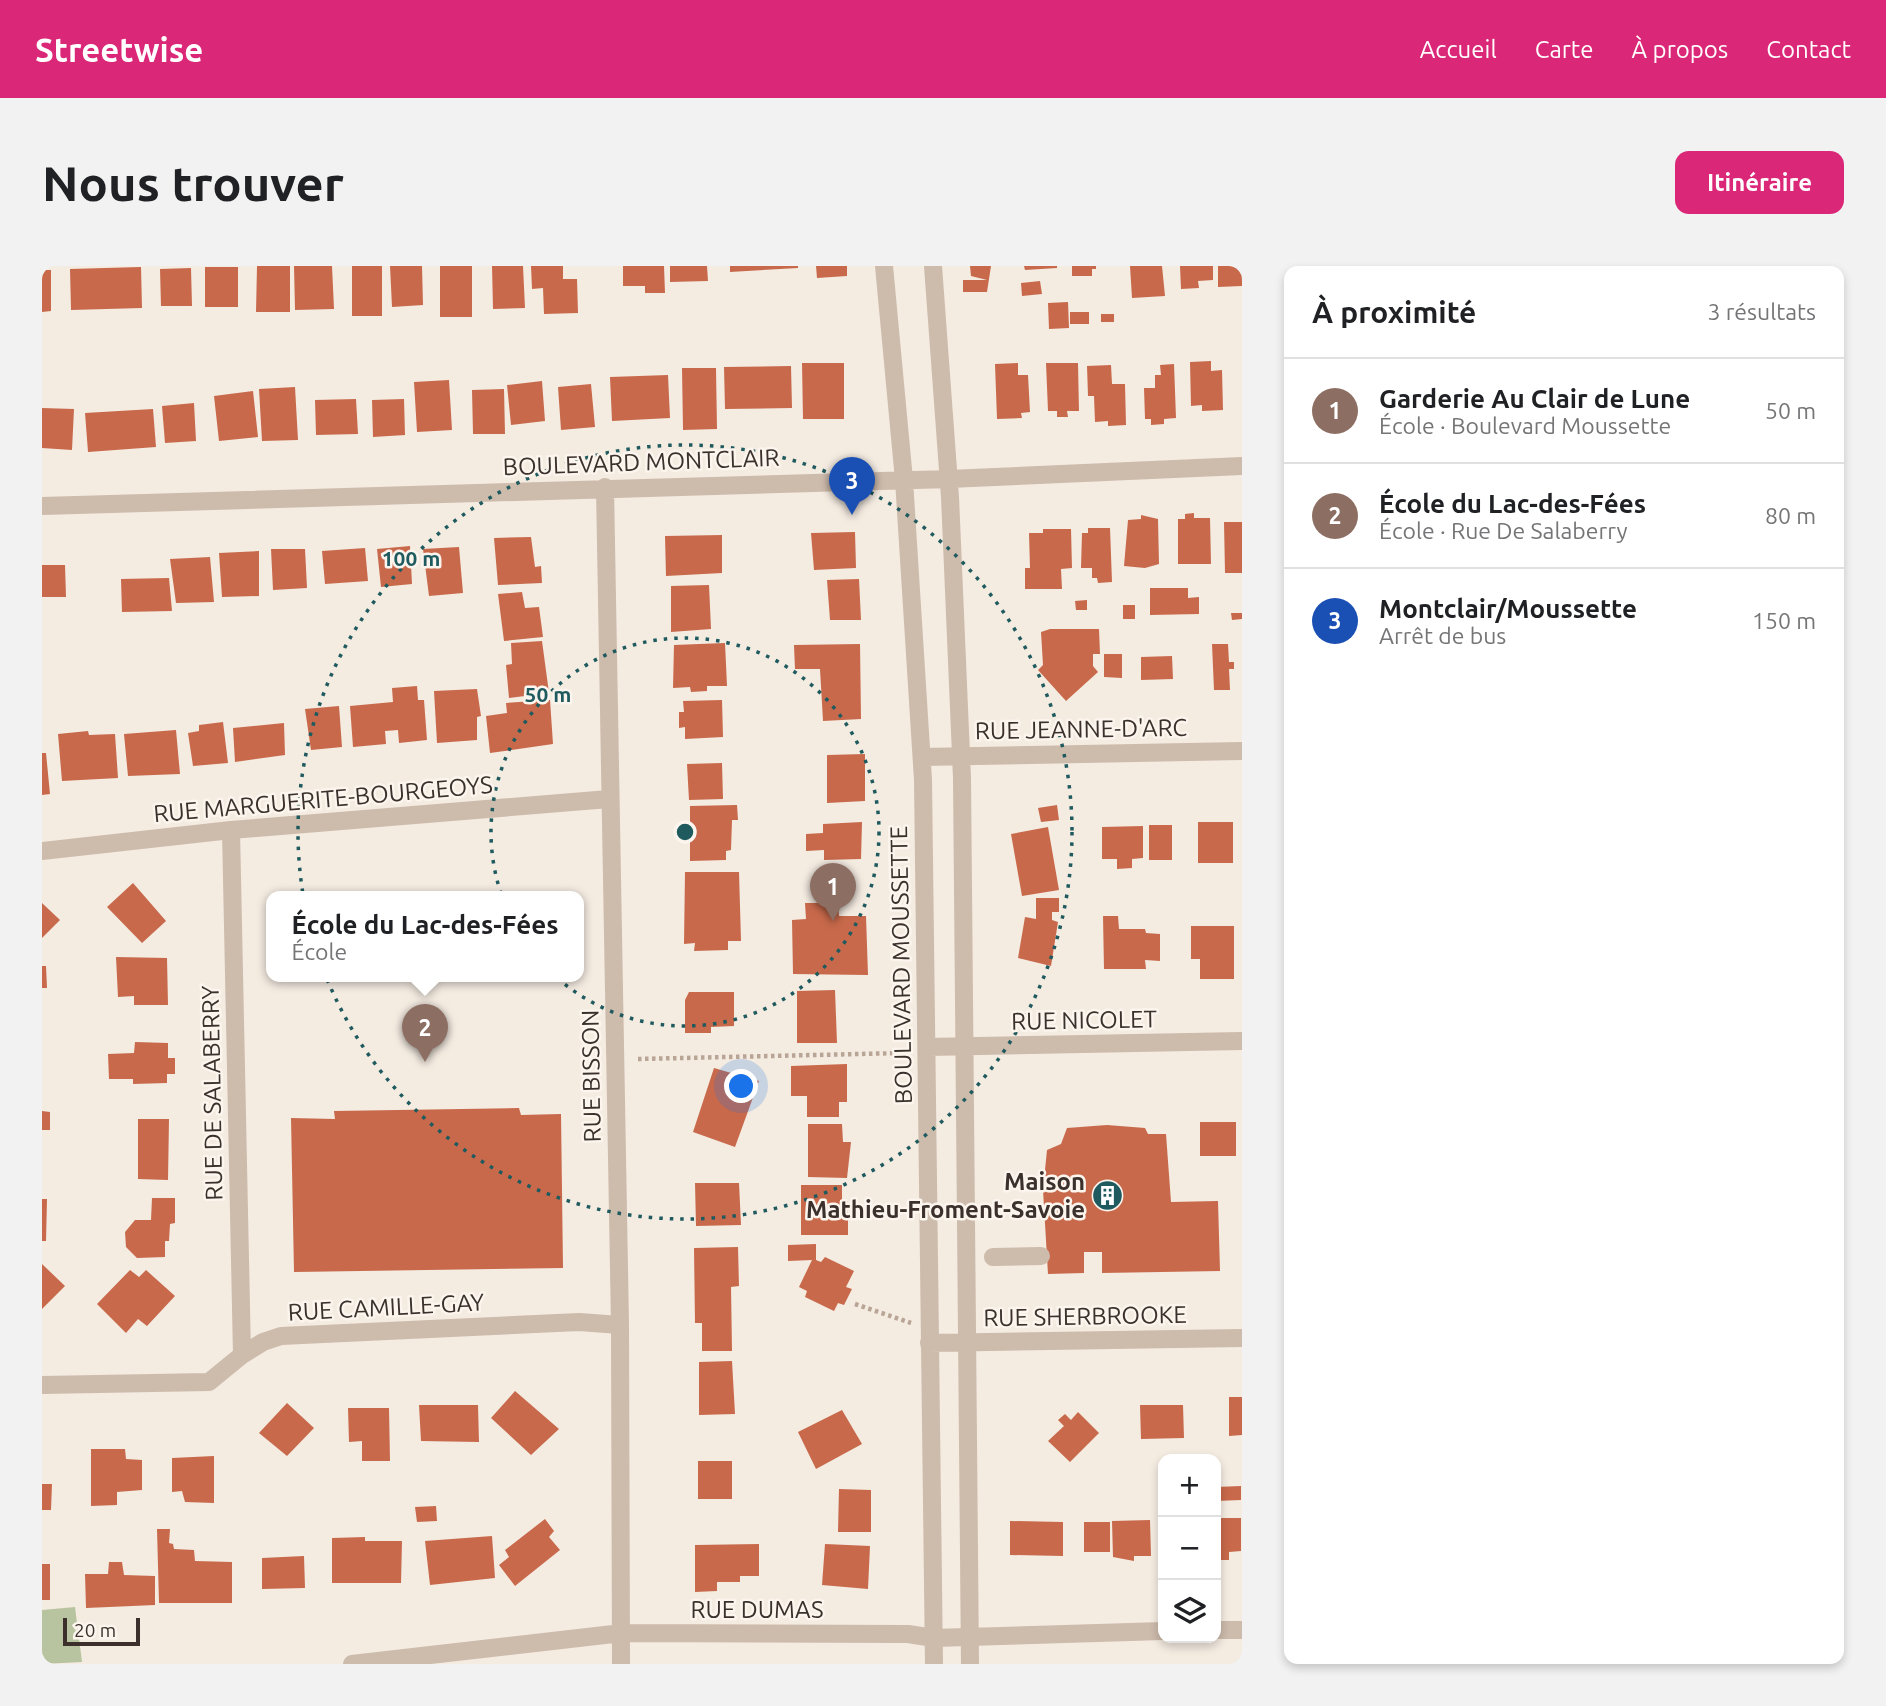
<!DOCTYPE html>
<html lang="fr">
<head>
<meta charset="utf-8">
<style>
  body { margin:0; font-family:Ubuntu,sans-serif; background:#f2f2f2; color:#202124 }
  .controls { position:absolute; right:21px; bottom:21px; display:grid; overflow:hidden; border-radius:14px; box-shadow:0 4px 10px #0003 }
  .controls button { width:63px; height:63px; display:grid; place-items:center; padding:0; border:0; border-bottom:2px solid #e0e0e0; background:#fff; color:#202124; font:35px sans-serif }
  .scale { position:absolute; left:21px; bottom:18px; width:77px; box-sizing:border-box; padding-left:7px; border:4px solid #3b302b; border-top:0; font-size:19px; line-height:24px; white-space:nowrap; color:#3b302b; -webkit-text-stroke:5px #fbf5ee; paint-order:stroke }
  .you { position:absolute; left:700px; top:821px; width:24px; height:24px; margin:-18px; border:5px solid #fff; border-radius:50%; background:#1a73e8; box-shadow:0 0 0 10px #1a73e833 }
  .badge { display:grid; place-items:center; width:46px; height:46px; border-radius:50%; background:#db2777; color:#fff; font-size:23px; font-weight:700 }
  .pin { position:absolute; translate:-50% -58px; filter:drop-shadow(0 2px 4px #0008) }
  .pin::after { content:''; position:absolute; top:37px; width:24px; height:21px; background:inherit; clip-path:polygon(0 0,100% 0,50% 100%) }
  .popup { position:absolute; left:224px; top:625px; width:318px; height:91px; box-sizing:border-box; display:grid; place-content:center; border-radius:14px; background:#fff; filter:drop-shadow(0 2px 5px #0005); font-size:23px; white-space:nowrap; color:#757577 }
  .popup b { font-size:26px; color:#202124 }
  .popup::after { content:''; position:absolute; left:50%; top:100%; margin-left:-14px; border:14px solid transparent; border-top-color:#fff }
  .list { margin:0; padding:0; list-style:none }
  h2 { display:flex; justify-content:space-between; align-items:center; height:91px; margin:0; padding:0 28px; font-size:30px }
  h2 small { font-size:23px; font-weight:400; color:#757577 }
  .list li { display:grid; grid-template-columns:46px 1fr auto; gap:21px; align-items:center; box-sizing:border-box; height:105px; padding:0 28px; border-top:2px solid #e0e0e0 }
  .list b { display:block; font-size:26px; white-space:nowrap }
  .list p { margin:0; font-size:23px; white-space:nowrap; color:#757577 }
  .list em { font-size:23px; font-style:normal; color:#757577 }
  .icon { flex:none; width:38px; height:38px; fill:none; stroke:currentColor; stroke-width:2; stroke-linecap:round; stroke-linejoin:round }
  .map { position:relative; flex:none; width:1200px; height:1398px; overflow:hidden; border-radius:14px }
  header { display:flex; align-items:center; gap:42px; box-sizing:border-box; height:98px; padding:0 35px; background:#db2777; color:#fff }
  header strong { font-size:33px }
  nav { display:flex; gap:38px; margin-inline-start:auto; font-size:24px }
  .intro { display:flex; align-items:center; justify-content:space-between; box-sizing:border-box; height:168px; padding:0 42px }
  h1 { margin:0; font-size:49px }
  .button { padding:18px 32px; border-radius:14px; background:#db2777; color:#fff; font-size:24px; font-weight:700 }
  main { display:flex; gap:42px; padding:0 42px }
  aside { flex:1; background:#fff; border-radius:14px; box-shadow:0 4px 10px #0003 }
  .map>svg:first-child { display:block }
  .green { fill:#b8c4a0 }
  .building { fill:#c8694b }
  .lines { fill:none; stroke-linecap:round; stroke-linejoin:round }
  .path { stroke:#b9a596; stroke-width:4.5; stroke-dasharray:3.5 3.5; stroke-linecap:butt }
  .minor { stroke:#cdbbac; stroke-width:18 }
  .ring { fill:none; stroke:#1f5a5e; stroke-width:3.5; stroke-dasharray:3.5 7 }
  .labels { text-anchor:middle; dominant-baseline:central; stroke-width:5; stroke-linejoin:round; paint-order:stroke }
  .street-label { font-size:24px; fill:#3b302b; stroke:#fbf5ee }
  .poi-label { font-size:24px; font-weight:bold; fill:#3b302b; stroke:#fbf5ee; text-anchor:end }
  .centre { fill:#1f5a5e; stroke:#fbf5ee; stroke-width:3.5 }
  .ring-label { font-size:21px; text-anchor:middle; font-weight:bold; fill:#1f5a5e; stroke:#fbf5ee; stroke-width:5; stroke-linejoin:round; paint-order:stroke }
</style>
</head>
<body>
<header>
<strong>Streetwise</strong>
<nav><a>Accueil</a><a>Carte</a><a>À propos</a><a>Contact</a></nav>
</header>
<div class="intro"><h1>Nous trouver</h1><a class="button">Itinéraire</a></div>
<main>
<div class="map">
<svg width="1200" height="1398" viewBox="0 0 1200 1398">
  <rect width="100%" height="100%" fill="#f4ebe1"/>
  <!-- green -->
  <path class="green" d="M33,1341L40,1396L0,1398V1344Z"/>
  <!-- building -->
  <path class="building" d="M215,0H248V46H214Z
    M252,0H290L292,43L253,44Z
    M310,0H340V50H310Z
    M348,0H380L381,39L350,41Z
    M398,0H430V51H398Z
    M450,0H481L483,42L451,43Z
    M489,0H521V13H535L536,47L502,48L501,22L490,23Z
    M581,0H622L623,27H603V20H581Z
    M628,0H665L666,15L628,16Z
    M688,0H756V2L688,6Z
    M774,0H805V10L775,12Z
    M928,0H949L945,26H921V14H945L929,10Z
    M982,0H1015V2L983,4Z
    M1030,0H1054V3H1050V10H1030Z
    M1088,0H1120L1123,30L1090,32Z
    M1138,0H1171V14L1156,15L1157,22L1139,23Z
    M1176,0H1200V20L1176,21Z
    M99,1L100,42L29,44L28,3Z
    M163,1H196V41H163Z
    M149,2L150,40H119L118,3Z
    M0,4H9V45L0,46Z
    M998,15L1000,28L980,30L979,17Z
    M1026,36L1027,62L1007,63L1006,37Z
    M1028,46H1047V58H1028Z
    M1059,48H1072V56H1059Z
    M1169,95V105L1180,104L1181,144L1160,145V139L1149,140L1148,96Z
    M760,97H802V153H761Z
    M976,97V109H986L988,146L979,147L980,152L955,153L953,98Z
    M1004,97H1036L1037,145H1025L1026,151H1015V145H1006Z
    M1132,98L1134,152L1122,153V158L1109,159V153H1103L1102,122H1113V109H1119L1118,99Z
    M1069,99L1070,118H1083L1084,159L1066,160V155L1053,156L1052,130H1046L1045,100Z
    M749,100L750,142L683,143L682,101Z
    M640,102H674L675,163L641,164Z
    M626,109L628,152L570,155L568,111Z
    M407,114L410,164L375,166L372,116Z
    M500,115L503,155L469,159L465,119Z
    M549,118L553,161L519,164L516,121Z
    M253,121L256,174L220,175L217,123Z
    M462,123L463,168H431L430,124Z
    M211,125L216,171L177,175L172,130Z
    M314,133L316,168L274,169L273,134Z
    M362,133L363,169L331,171L330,134Z
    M152,137L154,175L123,177L120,140Z
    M0,142L32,143L30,184L0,182Z
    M111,143L114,181L46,186L43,147Z
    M1152,247V252H1168L1169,298H1136V253H1143V248Z
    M1099,249L1116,253L1117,298L1103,302L1082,300L1086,254L1099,253Z
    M1182,256H1200V307H1183Z
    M1046,262H1068L1070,316L1056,317L1055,312H1050V302H1039L1040,267H1046Z
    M1001,263H1029L1030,302L1019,303L1020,323H983V302H988L987,267H1001Z
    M813,266L814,302L772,304L769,267Z
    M680,269V307L624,310L623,270Z
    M489,271L493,301L499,300L500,317L456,319L452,272Z
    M368,280L370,318L339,321L335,283Z
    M417,281L421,327L387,330L381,283Z
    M323,282L326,315L283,318L280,285Z
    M229,283H263L265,322L231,324Z
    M217,285V330L180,331L177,287Z
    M168,291L172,336L134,337L128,293Z
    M0,299H23L24,331H0Z
    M127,312L130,345L80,346L79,313Z
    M817,313L819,354H788L785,314Z
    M667,319L669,363L629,366V320Z
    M1108,322H1146V332L1157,331V348L1108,349Z
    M480,326L483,342L497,341L501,371L462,375L456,328Z
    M1045,334V344H1034L1033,335Z
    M1081,339H1093V353H1081Z
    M1189,347H1200V353L1190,354Z
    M1008,363H1057L1058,388H1051V400L1056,406L1024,435L996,404L1001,399L999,366Z
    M500,375L507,427L467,432L464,399L470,398L469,377Z
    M683,377L685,420H665V425L649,426L648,421L631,422L632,379Z
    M818,378L819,453L781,455L778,403H753L752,379Z
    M1170,378H1186L1187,396H1192V403H1187L1188,424H1172Z
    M1062,388H1080V412L1062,411Z
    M1130,390L1131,413L1099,414V391Z
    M375,420L376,434H382L385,474L357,477L356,464L343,465L344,478L311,481L308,440L351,436L350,422Z
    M435,423L439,450L435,451V474L395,477L392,425Z
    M508,434L511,478L448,487L444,450L465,447L464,437Z
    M680,434L681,471L643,473V461L637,462V446H642L641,435Z
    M297,440L300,481L269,484L263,443Z
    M181,456L186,497L151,500L146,467L157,465V459Z
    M242,457L243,489L193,496L191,462Z
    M134,464L138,508L86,510L82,468Z
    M46,465L47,469L73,468L76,512L20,515L16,468Z
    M0,487H4L8,528L0,529Z
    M823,488V535L785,537V489Z
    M680,497L681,533L647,534L645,498Z
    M695,539L696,554H690L689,584L684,585V594L648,595V540Z
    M1015,539L1017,554L999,556L996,542Z
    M820,556L819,593L782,594V584L764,585V568L781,567V558Z
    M1156,556H1191V597H1156Z
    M1107,559H1130V594H1107Z
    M1101,560V592L1090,593V602L1075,603V593H1060V561Z
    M1006,561L1017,624L980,630L969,568Z
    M643,606H697L699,675H686V684L652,685L653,677L642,678Z
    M91,617L124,655L100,677L65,641Z
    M994,632H1017V646H1010V654L1016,656L1009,700L976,692L983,651L994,653Z
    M0,637L18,654L0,672Z
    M763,637H796L797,650H824L826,709L751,708L750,654L764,653Z
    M1061,650H1076L1077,663H1103L1104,667L1118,668V695L1103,694L1104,703H1062Z
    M1149,660H1192V713H1158V693H1149Z
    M74,691L125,692L126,739H92V730L76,731Z
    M0,700H4L5,722H0Z
    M793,724L795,777H755V725Z
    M647,726H692V760L669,761V767H643V734Z
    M93,776L126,777V792H133V808H125V817L91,818V813H67L66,788L92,787Z
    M805,798V836H797V851H765V830H749V800Z
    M672,802L717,815L693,881L651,866Z
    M477,842L479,849L519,848L521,1002L252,1006L249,852L293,853L292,845Z
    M0,845L8,846V864H0Z
    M96,853H127L126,914L96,913Z
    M1158,856H1194V890H1158Z
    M766,858H800L801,876H809L805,912L766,911Z
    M1065,859L1103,862L1106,868H1124L1129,936L1176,935L1178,1005L1060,1007V986H1042V1007L1006,1008L1001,924L1005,884L1019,878L1025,862Z
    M653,917H697L699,959L654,960Z
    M759,919H800V935H806V969H759Z
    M110,932H133V957L128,958L127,975H123V991L95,992L84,981L83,966L93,954H109Z
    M0,933H5L4,975H0Z
    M774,978V994L779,996L783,991L812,1005L804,1021L810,1023L802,1039L796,1037L792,1045L763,1031L765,1025L757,1021L770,994L746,995V979Z
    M696,981L697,1020L689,1021L690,1085H660V1057H653L652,982Z
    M0,998L23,1020L0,1043Z
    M88,1004L97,1011L104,1004L133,1030L105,1060L96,1053L84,1067L55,1038Z
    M690,1095L693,1148L657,1149V1096Z
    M473,1125L517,1163L489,1189L449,1152Z
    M1187,1131H1200V1169L1187,1170Z
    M245,1137L272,1162L245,1190L217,1167Z
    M377,1139H436L437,1176L379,1175Z
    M1098,1139H1141L1142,1172L1099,1173Z
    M306,1142H347L348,1195H320V1175L307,1176Z
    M800,1144L820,1178L774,1203L756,1166Z
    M1036,1146L1057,1167L1028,1196L1006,1175L1022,1160L1016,1154L1023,1148L1029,1154Z
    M49,1183H83L84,1193L100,1194V1224L75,1226V1239L49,1240Z
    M172,1190V1237L143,1236L140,1225L130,1226V1192Z
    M656,1195H690V1233H656Z
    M0,1218H10L9,1244H0Z
    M1199,1220V1234L1174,1235V1221Z
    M797,1223L829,1224V1266H796Z
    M394,1240L395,1255L375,1256L373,1241Z
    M1174,1252H1199V1285L1187,1286V1294H1174Z
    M503,1253L512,1265L507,1271L518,1284L473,1320L457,1299L467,1291L463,1284Z
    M1108,1254L1109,1290H1092V1295L1071,1291L1070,1255Z
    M968,1255L1021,1256V1290L968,1289Z
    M1042,1256H1068V1286H1042Z
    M115,1263H128L127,1277L131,1278L132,1283L152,1284L153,1295L190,1296V1337H117Z
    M450,1270L453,1312L388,1319L383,1275Z
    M323,1271V1275H360L359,1317H290V1272Z
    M717,1278V1310H698V1316H675V1325L653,1326V1279Z
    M783,1278L828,1280L826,1323L780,1319Z
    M262,1290L263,1322L220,1323V1292Z
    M67,1296H80L82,1309L113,1310V1339L44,1342L43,1308H66Z
    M0,1298H8V1334H0Z"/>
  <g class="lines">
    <!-- path -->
    <path class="path" d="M596,793L861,787
      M813,1038L869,1057"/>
    <!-- minor -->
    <path class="minor" d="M842,0L862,214L881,514L892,1398
      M891,0L908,231L920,512L928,1398
      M563,221L578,1059L579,1398
      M0,240L907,213L1200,200
      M880,491L1200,485
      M189,564L200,1089
      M0,585L189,564L567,533
      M885,781L1200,775
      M951,991L999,990
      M887,1077L1200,1072
      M0,1119L167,1116L200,1089L221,1076L239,1070L537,1056L578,1059
      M1174,1364H1200
      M310,1398L580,1367L866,1368L892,1372L1121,1365"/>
  </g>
  <!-- distance rings -->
  <g class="ring">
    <circle cx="643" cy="566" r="194"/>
    <circle cx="643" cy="566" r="387"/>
  </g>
  <!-- icons -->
  <defs>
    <symbol id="building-disc" viewBox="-11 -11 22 22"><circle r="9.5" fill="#1f5a5e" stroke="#fbf5ee"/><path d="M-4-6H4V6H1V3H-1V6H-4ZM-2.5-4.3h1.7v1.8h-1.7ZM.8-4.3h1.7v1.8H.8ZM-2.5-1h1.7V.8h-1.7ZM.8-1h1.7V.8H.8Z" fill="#fff"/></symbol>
  </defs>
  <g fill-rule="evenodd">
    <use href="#building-disc" x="1048" y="912" width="35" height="35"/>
  </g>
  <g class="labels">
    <!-- street labels -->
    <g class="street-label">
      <text transform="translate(599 196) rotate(-2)">BOULEVARD MONTCLAIR</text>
      <text transform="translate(1039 463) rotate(-1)">RUE JEANNE-D'ARC</text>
      <text transform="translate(281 533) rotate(-5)">RUE MARGUERITE-BOURGEOYS</text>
      <text transform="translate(859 699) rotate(-91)">BOULEVARD MOUSSETTE</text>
      <text transform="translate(1042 754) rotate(-1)">RUE NICOLET</text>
      <text transform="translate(549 810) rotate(-91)">RUE BISSON</text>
      <text transform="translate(170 827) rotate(-91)">RUE DE SALABERRY</text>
      <text transform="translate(344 1041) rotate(-3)">RUE CAMILLE-GAY</text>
      <text transform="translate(1043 1050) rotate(-1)">RUE SHERBROOKE</text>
      <text x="715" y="1343">RUE DUMAS</text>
    </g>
    <!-- poi labels -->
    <g class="poi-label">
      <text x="1043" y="915">Maison<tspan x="1043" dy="28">Mathieu-Froment-Savoie</tspan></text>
    </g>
  </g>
  <circle cx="643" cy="566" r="10" class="centre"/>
  <g class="ring-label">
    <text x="369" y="300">100 m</text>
    <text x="506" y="436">50 m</text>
  </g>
</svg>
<div class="controls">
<button>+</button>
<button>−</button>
<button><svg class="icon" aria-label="layers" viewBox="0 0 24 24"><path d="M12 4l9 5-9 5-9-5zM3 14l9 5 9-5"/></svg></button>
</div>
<div class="scale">20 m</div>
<div class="you"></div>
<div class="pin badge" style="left:791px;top:655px;background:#8d6e63">1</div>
<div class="pin badge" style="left:383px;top:796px;background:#8d6e63">2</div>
<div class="popup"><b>École du Lac-des-Fées</b>École</div>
<div class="pin badge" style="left:810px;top:249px;background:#1a4fb4">3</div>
</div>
<aside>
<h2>À proximité<small>3 résultats</small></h2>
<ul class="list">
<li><span class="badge" style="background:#8d6e63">1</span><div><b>Garderie Au Clair de Lune</b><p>École · Boulevard Moussette</p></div><em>50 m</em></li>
<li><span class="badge" style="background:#8d6e63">2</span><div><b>École du Lac-des-Fées</b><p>École · Rue De Salaberry</p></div><em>80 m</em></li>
<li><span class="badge" style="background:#1a4fb4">3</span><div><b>Montclair/Moussette</b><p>Arrêt de bus</p></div><em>150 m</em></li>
</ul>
</aside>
</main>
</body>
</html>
